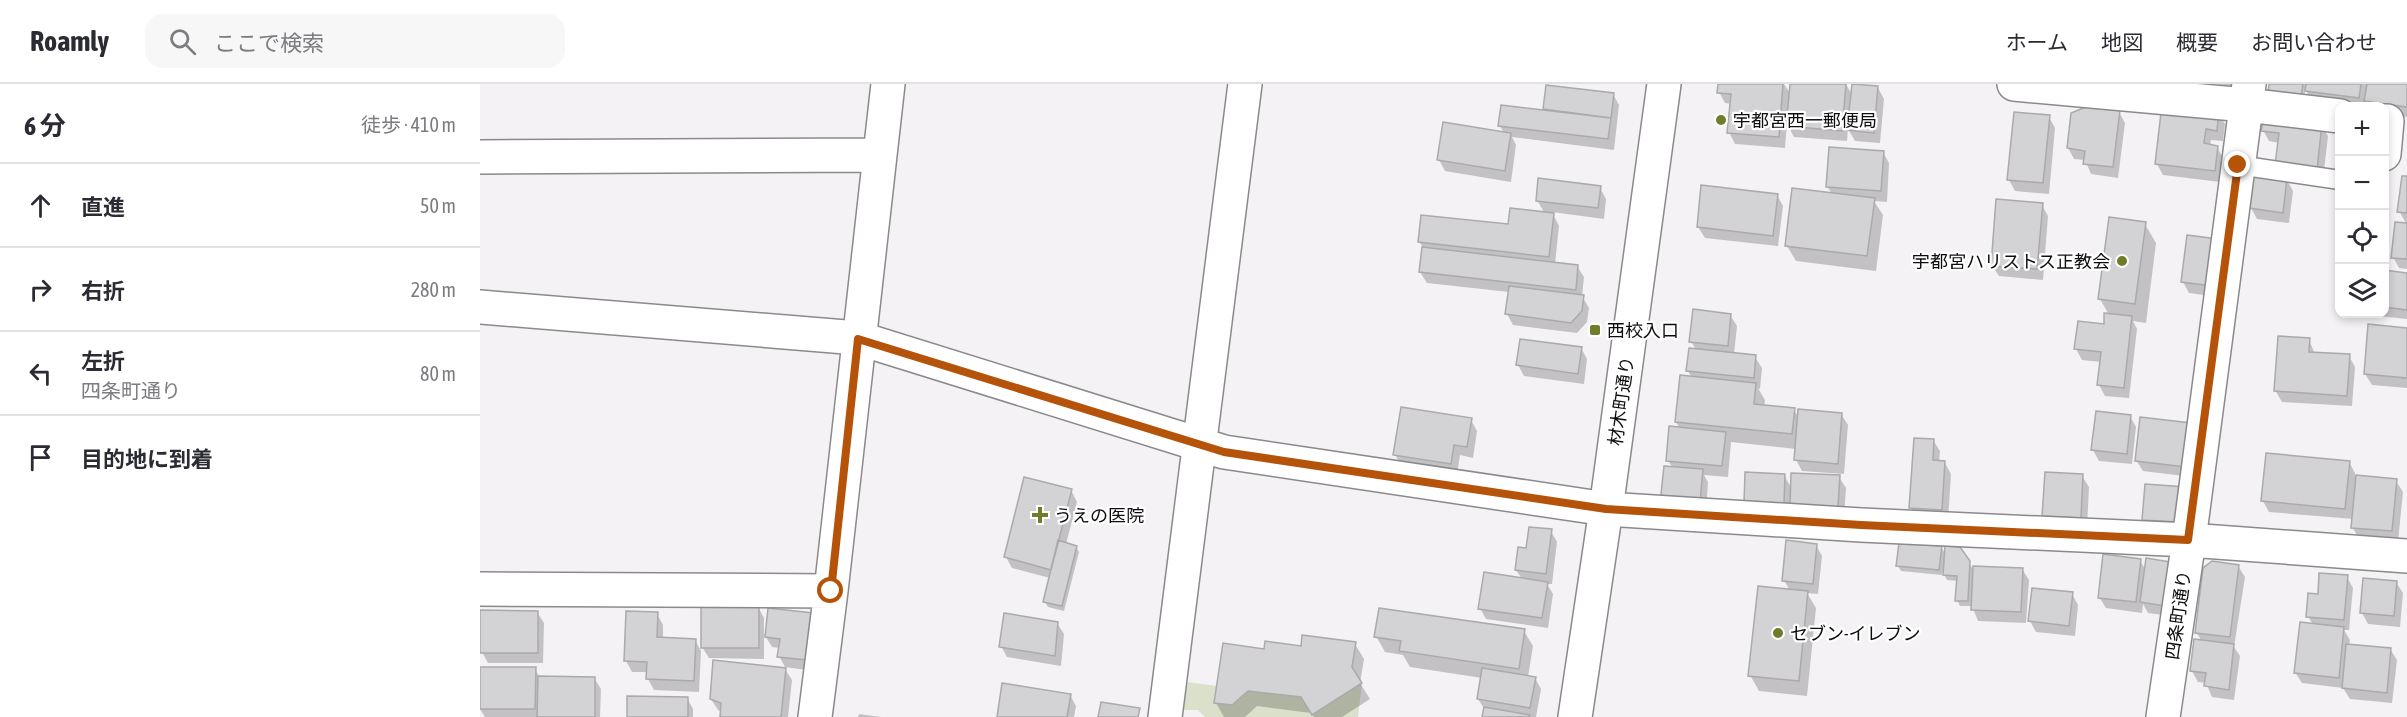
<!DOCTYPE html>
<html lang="ja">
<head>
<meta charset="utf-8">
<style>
  body { margin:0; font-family:"Asap Condensed","Noto Sans JP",sans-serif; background:#f7f7f7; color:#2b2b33 }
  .controls { position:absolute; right:18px; top:18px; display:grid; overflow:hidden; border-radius:12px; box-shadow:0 3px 9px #0003 }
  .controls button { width:54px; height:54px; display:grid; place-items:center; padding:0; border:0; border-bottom:2px solid #e1e1e2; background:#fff; color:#2b2b33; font:30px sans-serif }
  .stop { position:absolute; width:18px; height:18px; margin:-14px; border:4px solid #b45309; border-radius:50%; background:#fff }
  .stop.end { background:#b45309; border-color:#fff; box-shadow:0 2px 6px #0008 }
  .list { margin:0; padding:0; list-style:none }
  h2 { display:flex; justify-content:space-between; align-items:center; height:78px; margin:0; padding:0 24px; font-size:26px }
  h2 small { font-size:20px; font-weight:400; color:#7c7c81 }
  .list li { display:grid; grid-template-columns:39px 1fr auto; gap:18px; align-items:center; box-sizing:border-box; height:84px; padding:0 24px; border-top:2px solid #e1e1e2 }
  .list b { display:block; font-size:22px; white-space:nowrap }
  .list p { margin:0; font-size:20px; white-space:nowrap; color:#7c7c81 }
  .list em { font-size:20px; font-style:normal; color:#7c7c81 }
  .icon { flex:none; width:33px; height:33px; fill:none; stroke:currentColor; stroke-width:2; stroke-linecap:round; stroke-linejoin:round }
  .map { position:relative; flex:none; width:1927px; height:633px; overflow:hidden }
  header { display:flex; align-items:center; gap:36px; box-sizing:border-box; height:84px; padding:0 30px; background:#fff; border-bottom:2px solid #e1e1e2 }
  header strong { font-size:28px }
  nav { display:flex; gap:33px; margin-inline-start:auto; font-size:21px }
  .search { width:420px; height:54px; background:#f7f7f7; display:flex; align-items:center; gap:15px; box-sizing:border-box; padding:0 21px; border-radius:18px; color:#7c7c81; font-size:22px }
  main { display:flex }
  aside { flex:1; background:#fff }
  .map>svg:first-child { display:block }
  .green { fill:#dbe0ca }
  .shadow { fill:#0003 }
  .building { fill:#d3d2d5; stroke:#aaa9ab; stroke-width:1.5 }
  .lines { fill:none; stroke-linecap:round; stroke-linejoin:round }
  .service-casing { stroke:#8b898c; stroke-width:21 }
  .minor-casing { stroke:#8b898c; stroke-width:36 }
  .tertiary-casing { stroke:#8b898c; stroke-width:36 }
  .service { stroke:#fff; stroke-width:18 }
  .minor { stroke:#fff; stroke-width:33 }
  .tertiary { stroke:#fff; stroke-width:33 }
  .route { stroke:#b45309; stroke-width:8 }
  .poi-dot { fill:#6f7c29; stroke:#fff; stroke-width:2 }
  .labels { text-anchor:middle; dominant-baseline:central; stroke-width:4.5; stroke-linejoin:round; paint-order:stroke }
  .poi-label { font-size:18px; fill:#0e0d0e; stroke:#fff; text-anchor:start }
  .street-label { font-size:18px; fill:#0e0d0e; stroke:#fff }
</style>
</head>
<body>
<header>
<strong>Roamly</strong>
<div class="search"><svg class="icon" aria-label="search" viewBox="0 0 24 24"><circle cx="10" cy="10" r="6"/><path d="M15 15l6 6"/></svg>ここで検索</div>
<nav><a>ホーム</a><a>地図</a><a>概要</a><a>お問い合わせ</a></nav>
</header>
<main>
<aside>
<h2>6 分<small>徒歩 · 410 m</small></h2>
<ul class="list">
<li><svg class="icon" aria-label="ahead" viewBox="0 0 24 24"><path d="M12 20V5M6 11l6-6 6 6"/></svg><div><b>直進</b></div><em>50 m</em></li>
<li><svg class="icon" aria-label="right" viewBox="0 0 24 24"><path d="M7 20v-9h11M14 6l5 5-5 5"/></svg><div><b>右折</b></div><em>280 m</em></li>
<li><svg class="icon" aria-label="left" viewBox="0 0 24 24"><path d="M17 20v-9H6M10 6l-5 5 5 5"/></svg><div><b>左折</b><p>四条町通り</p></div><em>80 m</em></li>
<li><svg class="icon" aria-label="arrive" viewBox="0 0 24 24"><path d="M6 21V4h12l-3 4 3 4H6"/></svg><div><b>目的地に到着</b></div></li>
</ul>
</aside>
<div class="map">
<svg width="1927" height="633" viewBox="0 0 1927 633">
  <rect width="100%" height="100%" fill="#f4f2f5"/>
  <!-- green -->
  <path class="green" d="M707,598L737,602L734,619L752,621L768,607L821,613L832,631L882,599L878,633H725L718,626H702Z"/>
  <!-- shadow -->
  <path class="shadow" d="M1240,0H1304L1311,11V0H1366L1372,11L1398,4L1404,15L1400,59L1375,57L1368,45L1367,57L1314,53L1307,40L1305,64L1255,60L1249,48L1252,20L1245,19L1239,8Z
    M1733,0H1755V2Z
    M1790,0H1927V33L1904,30V22H1889L1886,17L1885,22L1833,18L1825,5L1824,17Z
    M1068,2L1133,10L1139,21L1134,66L1032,53L1036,61L1031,98L965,87L959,76L1024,49L1020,42L1064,27Z
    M1639,28L1645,39L1638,94L1611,90L1605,76L1594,75L1588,64Z
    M1738,29L1745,40L1743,57L1731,56L1730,62L1737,63L1743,74L1740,98L1683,91L1677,80Z
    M1569,33L1575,44L1569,110L1535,107L1529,96Z
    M1841,41L1848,52L1843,96L1799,59L1789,57L1783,46Z
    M1403,68L1409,79L1407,118L1394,117L1403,131L1396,187L1316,177L1307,162L1352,110L1347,102Z
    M1927,94V185L1919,184L1913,173L1927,141L1919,127Z
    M1807,96L1813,107L1809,139L1777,135L1771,124Z
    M1120,104L1126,115L1124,135L1072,128L1079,142L1075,180L1097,182L1104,193L1102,212L1109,224L1107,238L1097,249L1033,241L1027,230L1029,208L947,199L940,188L943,164L939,157L1030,142L1065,130L1057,116Z
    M1297,111L1303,122L1298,162L1225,154L1218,143Z
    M1562,121L1568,132L1563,196L1519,192L1512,181Z
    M1665,140L1676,159L1666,239L1653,237L1657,245L1649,314L1625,312L1619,301L1621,278L1602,276L1596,265L1625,241L1629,231L1620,215Z
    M1709,153L1738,213L1709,209L1703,198Z
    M1904,188L1927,191V235L1898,232L1896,230H1904Z
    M1250,231L1257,242L1254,270L1275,273L1282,284L1280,305L1278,304L1285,316L1284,323L1314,326L1319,334L1361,330L1368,341L1364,390L1322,387L1316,376V365L1251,358L1248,393L1224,391L1228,398L1226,429L1188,377L1200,345L1196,338L1212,294L1208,287L1216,266L1211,257Z
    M1927,246V304L1892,301L1885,290Z
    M1829,256L1835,270L1869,272L1875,283L1872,322L1802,318L1795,306Z
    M1101,264L1107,275L1104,300L1044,292L1038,281Z
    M1650,332L1656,343L1652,380L1619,377L1613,366Z
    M991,336L997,347L993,374L980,371L977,391L921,382L915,370Z
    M1711,340L1712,393L1663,387L1656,376Z
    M1453,356L1460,367L1459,378L1465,379L1471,390L1468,437L1437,435L1431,424Z
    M1869,378L1875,389V393L1916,397L1923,408L1918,458L1879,455L1873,444L1874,435L1789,428L1783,417Z
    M1304,391L1312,405L1359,393L1366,404L1364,433L1318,431L1310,417L1309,431L1272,430Z
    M1602,392L1609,403L1607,444L1570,442L1564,431Z
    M1666,401L1705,449L1670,446L1664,435Z
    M591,406L597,418L586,460L596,463L599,468L584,527L568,523L565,518L570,494L532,484L526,473Z
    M1071,447L1077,458L1072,500H1067L1073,510L1068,544L1006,535L1000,524L1042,495L1036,486L1048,466Z
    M1336,461L1342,472L1338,510L1327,509L1336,524L1327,612L1279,607L1270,591L1310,507L1304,496Z
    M1461,463L1466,471L1488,478L1494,487L1542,485L1549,496L1546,539L1498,537L1492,522H1480L1477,516L1478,497L1467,496L1462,487V491L1421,487L1418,482Z
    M1660,476L1666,487L1697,533L1668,529L1663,520L1662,529L1626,524L1619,513Z
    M1758,482L1765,493L1754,563L1760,572L1754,616L1732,613L1726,599L1718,598L1712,587L1722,558L1717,549Z
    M1867,493L1873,504L1869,546H1864L1870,556L1869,561L1910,565L1917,576L1912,619L1870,615L1863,604L1822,599L1815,588L1833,541L1828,532L1839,511Z
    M1916,498L1923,509L1920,543L1888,540L1882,529Z
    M1592,510L1598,521L1595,552L1556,548L1550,537Z
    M278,523L284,534V575L229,574L222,563Z
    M57,528L64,539L63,579H8L2,568Z
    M177,530L183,541V555L215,556L221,567L219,608L174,606L168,595V588H152L146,577Z
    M332,531L333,587L305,583L299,572L300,564L292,563L284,550Z
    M577,539L584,550L581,582L527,573L521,562Z
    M1044,547L1053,562L1048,593L1055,594L1061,605L1056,633H1003L1005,626L998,615L1002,594L930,583L923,571L905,568L896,552Z
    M875,560L884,575L880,599L890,615L862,633H834L831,629L777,622L765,633H744L736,619L786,566Z
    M0,584L55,585L60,594H114L121,605L120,633H5L0,625Z
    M305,585L312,596L308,633H242V628L238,626L231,615Z
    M590,611L596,622L594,633H518Z
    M207,614L213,625V633H148Z
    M379,630L401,633H378Z"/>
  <!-- building -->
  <path class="building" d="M1238,0H1303L1299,53L1247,49L1251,10L1237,9Z
    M1310,0H1366L1362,47L1306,42Z
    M1372,0L1398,2L1394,49L1367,46Z
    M1789,0H1823L1821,12L1788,9Z
    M1826,0H1881L1879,14L1825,7Z
    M1887,0H1927V23L1884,17Z
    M1066,1L1134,9L1131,34L1063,25Z
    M1682,20L1739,27L1737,47L1726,45L1724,59L1738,62L1735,87L1675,80Z
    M1021,21L1131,34L1128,55L1018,42Z
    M1608,22L1640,26L1633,83L1603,80L1605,67L1587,64L1591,29Z
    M1534,28L1570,31L1563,99L1527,96Z
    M1784,32L1842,39L1837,86L1795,81L1799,49L1781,47Z
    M963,38L1031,49L1025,87L957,76Z
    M1349,63L1404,67L1401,107L1346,103Z
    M1773,90L1807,94L1803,129L1769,124Z
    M1922,92H1927V129L1917,128Z
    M1058,94L1121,102L1118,124L1056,117Z
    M1221,101L1298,110L1293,152L1217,143Z
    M1312,104L1395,114L1387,172L1305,162Z
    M1516,115L1563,119L1557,185L1511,182Z
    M1030,124L1074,129L1069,173L938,158L941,131L1028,140Z
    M1629,133L1666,138L1655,220L1618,215Z
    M1915,138L1927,139V175L1911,174Z
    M1707,151L1738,155L1733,202L1701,198Z
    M942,163L1098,181L1096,206L939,188Z
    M1904,186L1927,189V226L1904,223Z
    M1029,202L1104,211L1102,227L1091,239L1025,230Z
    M1213,225L1251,230L1248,262L1209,258Z
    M1624,229L1652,232L1644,304L1617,301L1621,268L1594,265L1598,237L1624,240Z
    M1888,240L1927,244V294L1884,290Z
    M1798,252L1830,254L1829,268L1870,270L1867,312L1794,307Z
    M1040,255L1102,263L1098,290L1036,281Z
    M1209,264L1276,271L1274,294L1206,287Z
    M1200,291L1276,299L1274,320L1315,324L1312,350L1195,338Z
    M921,323L992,334L987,363L974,361L971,380L913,371Z
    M1318,325L1362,329L1358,380L1314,376Z
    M1616,327L1651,331L1647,370L1611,366Z
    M1660,333L1711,339L1706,383L1655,377Z
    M1189,342L1246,348L1242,382L1186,377Z
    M1434,354L1454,355L1453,376L1465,377L1462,426L1429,424Z
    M1786,369L1870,377L1865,425L1781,417Z
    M1184,382L1223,385L1220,418L1186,415L1181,410Z
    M1265,388L1305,390L1304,420L1264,419Z
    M1565,388L1603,390L1601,434L1562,432Z
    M1311,389L1360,391L1358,423L1310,420Z
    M1876,391L1917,395L1912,447L1871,444Z
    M544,393L592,405L571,486L524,473Z
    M1665,400L1706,403L1699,438L1662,436Z
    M1049,443L1072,445L1066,490L1035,486L1038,463L1046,464Z
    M578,456L597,462L582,522L563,518Z
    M1306,456L1337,460L1333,500L1302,497Z
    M1419,459L1462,462L1459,486L1416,482Z
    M1465,462L1480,463L1490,477L1488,517H1475L1477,492L1463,491Z
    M1623,470L1661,475L1656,518L1618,514Z
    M1666,474L1697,479L1691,523L1660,518Z
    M1732,477L1759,481L1750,553L1715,549L1723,484Z
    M1493,482L1543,484L1541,528L1491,526Z
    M1004,488L1068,498L1062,534L998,525Z
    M1839,489L1868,491L1864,536L1826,533L1828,509L1838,510Z
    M1883,494L1917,497L1914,532L1880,529Z
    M1278,502L1328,507L1319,597L1268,592Z
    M1552,504L1593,508L1589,542L1548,537Z
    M221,521L279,522V564H221Z
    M288,524L333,529L327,576L297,573L300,555L285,553Z
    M899,524L1045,545L1039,585L919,567L921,557L894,553Z
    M0,526L58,527V569H0Z
    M146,527L178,528L177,553L216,555L214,597L166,595L167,578L144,577Z
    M524,529L578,538L575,572L519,563Z
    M1820,538L1864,543L1859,594L1814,589Z
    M822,551L876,558L872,583L882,599L832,631L821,613L768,607L752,621L734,619L743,559L784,565L785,557L821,562Z
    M1714,555L1754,560L1749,606L1724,602L1726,589L1710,587Z
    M1866,560L1911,564L1907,609L1862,604Z
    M233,576L306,584L301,633H240L241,619L230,615Z
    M0,583H56L55,625H0Z
    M1002,584L1056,593L1050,624L997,615Z
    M58,592L115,593V633H57Z
    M522,599L591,610L587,633H517Z
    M147,612L208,613V633H147Z
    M621,618L660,624L658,633H618Z
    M1004,623L1050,631L1049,633H1002Z"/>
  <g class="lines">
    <defs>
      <path id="service" d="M1758,81L1860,96"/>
      <path id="minor" d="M1534,0L1766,21L1860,32
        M1904,37H1907L1904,70
        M0,73L400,71
        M0,223L378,254L744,368L1126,425L1381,441L1709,456L1927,472
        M0,505L351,507
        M335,633L351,507L408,0
        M685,633L765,0
        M1683,633L1709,456L1769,0"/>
      <path id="tertiary" d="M1095,633L1126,425L1184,0"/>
    </defs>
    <!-- service casing -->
    <use href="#service" class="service-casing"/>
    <!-- minor casing -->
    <use href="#minor" class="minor-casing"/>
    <!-- tertiary casing -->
    <use href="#tertiary" class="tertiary-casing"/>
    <!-- service -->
    <use href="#service" class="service"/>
    <!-- minor -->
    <use href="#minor" class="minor"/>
    <!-- tertiary -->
    <use href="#tertiary" class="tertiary"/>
  </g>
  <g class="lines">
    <!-- route -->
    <path class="route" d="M351,507L378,255L744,368L1126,425L1381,441L1708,456L1758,81"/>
  </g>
  <!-- markers -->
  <g class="poi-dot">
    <circle cx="1241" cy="36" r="6"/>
    <circle cx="1642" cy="177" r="6"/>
    <rect x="1109" y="240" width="12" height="12" rx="3"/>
    <path d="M557 422h6v6h6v6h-6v6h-6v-6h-6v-6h6z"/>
    <circle cx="1298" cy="549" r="6"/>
  </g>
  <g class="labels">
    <!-- poi labels -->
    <g class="poi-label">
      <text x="1253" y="36">宇都宮西一郵便局</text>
      <text x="1630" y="177" text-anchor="end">宇都宮ハリストス正教会</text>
      <text x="1127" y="246">西校入口</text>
      <text x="574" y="431">うえの医院</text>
      <text x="1310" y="549">セブン-イレブン</text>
    </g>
    <!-- street labels -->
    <g class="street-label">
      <text transform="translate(1141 317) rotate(-82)">材木町通り</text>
      <text transform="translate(1698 531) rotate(-82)">四条町通り</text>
    </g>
  </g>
</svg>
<div class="controls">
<button>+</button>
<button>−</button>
<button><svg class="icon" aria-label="locate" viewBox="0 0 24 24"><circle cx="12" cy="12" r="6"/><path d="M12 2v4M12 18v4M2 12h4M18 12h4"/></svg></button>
<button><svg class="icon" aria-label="layers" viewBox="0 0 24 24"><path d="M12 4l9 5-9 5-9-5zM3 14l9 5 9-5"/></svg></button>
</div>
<div class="stop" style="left:351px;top:507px"></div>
<div class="stop end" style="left:1758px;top:81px"></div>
</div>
</main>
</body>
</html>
